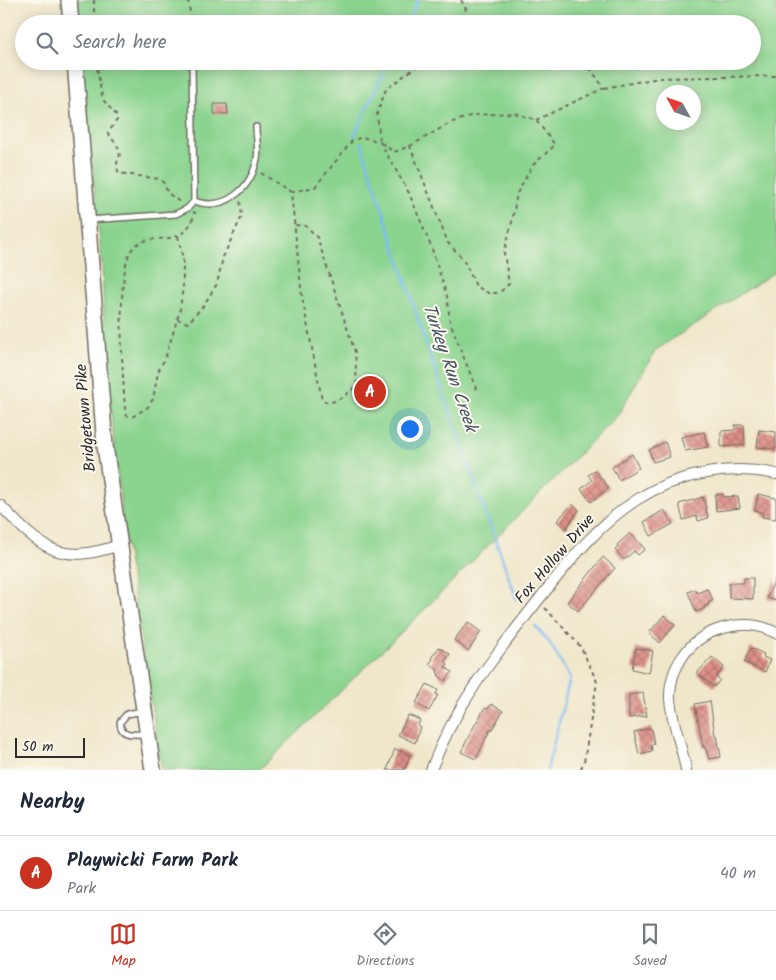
<!DOCTYPE html>
<html lang="en">
<head>
<meta charset="utf-8">
<style>
  body { margin:0; font-family:Kalam,sans-serif; background:#f2f2f3; color:#1f2937 }
  .compass { position:absolute; left:656px; top:85px; width:45px; height:45px; border-radius:50%; background:#fff; box-shadow:0 2px 12px #0003; rotate:310deg }
  .scale { position:absolute; left:15px; bottom:12px; width:70px; box-sizing:border-box; padding-left:5px; border:2px solid #2b2b2b; border-top:0; font-size:14px; line-height:18px; white-space:nowrap; color:#2b2b2b; -webkit-text-stroke:4px #fbf7ec; paint-order:stroke }
  .you { position:absolute; left:409px; top:428px; width:18px; height:18px; margin:-12px; border:4px solid #fff; border-radius:50%; background:#1a73e8; box-shadow:0 0 0 8px #1a73e833 }
  .badge { display:grid; place-items:center; width:32px; height:32px; border-radius:50%; background:#c8321e; color:#fff; font-size:16px; font-weight:700 }
  .pin { position:absolute; translate:-50% -50%; border:2px solid #fff; box-shadow:0 1px 5px #0006 }
  .list { margin:0; padding:0; list-style:none }
  h2 { display:flex; justify-content:space-between; align-items:center; height:65px; margin:0; padding:0 20px; font-size:21px }
  h2 small { font-size:16px; font-weight:400; color:#747a83 }
  .list li { display:grid; grid-template-columns:32px 1fr auto; gap:15px; align-items:center; box-sizing:border-box; height:75px; padding:0 20px; border-top:1px solid #e0e1e3 }
  .list b { display:block; font-size:19px; white-space:nowrap }
  .list p { margin:0; font-size:16px; white-space:nowrap; color:#747a83 }
  .list em { font-size:16px; font-style:normal; color:#747a83 }
  .icon { flex:none; width:28px; height:28px; fill:none; stroke:currentColor; stroke-width:2; stroke-linecap:round; stroke-linejoin:round }
  .map { position:relative; flex:none; width:776px; height:770px; overflow:hidden }
  .search { position:absolute; background:#fff; box-shadow:0 2px 12px #0003; left:15px; right:15px; top:15px; height:55px; display:flex; align-items:center; gap:12px; box-sizing:border-box; padding:0 18px; border-radius:28px; color:#747a83; font-size:19px }
  .sheet { height:140px; background:#fff }
  nav { display:flex; justify-content:space-around; align-items:center; box-sizing:border-box; height:70px; border-top:1px solid #e0e1e3; background:#fff; font-size:14px; color:#747a83 }
  nav a { display:grid; justify-items:center; gap:2px }
  nav .on { color:#c8321e }
  .map>svg:first-child { display:block }
  .park { fill:#8bd48f; stroke:#5b805d; fill-rule:evenodd }
  .lines { fill:none; stroke-linecap:round; stroke-linejoin:round }
  .stream { stroke:#7dbbf0; stroke-width:2.5 }
  .building { fill:url(#building-cross-hatch) }
  .service-casing { stroke:#706d63; stroke-width:8 }
  .minor-casing { stroke:#706d63; stroke-width:12 }
  .primary-casing { stroke:#706d63; stroke-width:18 }
  .path { stroke:#706d63; stroke-width:2; stroke-dasharray:4 4; stroke-linecap:butt }
  .service { stroke:#fff; stroke-width:5 }
  .minor { stroke:#fff; stroke-width:10 }
  .primary { stroke:#fff; stroke-width:15 }
  .labels { text-anchor:middle; dominant-baseline:central; stroke-width:4; stroke-linejoin:round; paint-order:stroke }
  .street-label { font-size:16px; fill:#2b2b2b; stroke:#fbf7ec }
  .water-label { font-size:18px; font-style:italic; fill:#445666; stroke:#fbf7ec }
</style>
</head>
<body>
<div class="map">
<svg width="776" height="770" viewBox="0 0 776 770">
  <defs>
    <pattern id="building-cross-hatch" width="8" height="8" patternUnits="userSpaceOnUse" patternTransform="scale(1.25)"><rect width="8" height="8" fill="#de9088"/><path d="M0 0l8 8M0 8l8-8" fill="none" stroke="#b4766f"/></pattern>
  </defs>
  <rect width="100%" height="100%" fill="#fbf7ec"/>
  <filter id="ink" filterUnits="userSpaceOnUse"><feTurbulence type="fractalNoise" baseFrequency=".02" numOctaves="2"/><feDisplacementMap in="SourceGraphic" scale="10" xChannelSelector="R" yChannelSelector="G"/><feConvolveMatrix kernelMatrix="1 2 1 2 8 2 1 2 1" color-interpolation-filters="sRGB"/></filter>
  <filter id="wash" filterUnits="userSpaceOnUse"><feTurbulence type="fractalNoise" baseFrequency=".0096" numOctaves="4" result="noise"/><feDisplacementMap in="SourceGraphic" scale="20" xChannelSelector="R" yChannelSelector="G"/><feGaussianBlur stdDeviation="1.12" result="paint"/><feColorMatrix in="noise" values="0 0 0 0 0 0 0 0 0 0 0 0 0 0 0 0 0 1.4 0 .05"/><feComposite in="paint" operator="in"/></filter>
  <g filter="url(#wash)">
    <rect width="100%" height="100%" fill="#f0e7ca"/>
    <!-- park -->
    <path class="park" d="M75,0H776V271L656,350L617,416L416,618L259,770H162L124,533L106,367L102,260L81,61H752V24H77ZM664,92H694V122H664Z"/>
    <g class="lines">
      <!-- stream -->
      <path class="stream" d="M407,24L418,0
        M354,136L389,61
        M361,143L431,359L517,600
        M535,626L550,643L570,678L547,770"/>
    </g>
    <g id="blocks">
      <!-- building -->
      <path class="building" d="M214,104H227L228,114H214Z
        M735,425H744L745,445L721,447V431L735,430Z
        M759,430L776,432V449L757,447Z
        M704,432L708,447L685,451L681,437Z
        M665,442L670,457L653,462L649,450Z
        M632,454L639,468L619,480L612,467Z
        M595,470L609,488L591,502L581,489L592,480L588,475Z
        M723,494V497L738,496L740,508L716,511L715,495Z
        M758,494L776,498V519L762,517L763,513L755,510Z
        M703,497L708,518L698,521L697,516L683,520L679,504Z
        M572,504L579,510L566,529L557,521Z
        M664,510L673,524L651,536L644,522Z
        M630,533L645,549L638,555L634,551L624,560L615,550L618,546L617,545L619,543Z
        M603,557L615,568L578,611L567,602Z
        M776,577V601L767,598Z
        M744,578H753V599L729,598V583H744Z
        M695,589L697,593L707,589L713,600L708,603L709,605L704,606L705,608L696,612L688,592Z
        M664,615L675,625L660,643L649,633Z
        M468,622L481,632L468,651L454,640Z
        M439,647L450,654L445,661L448,664L445,667L452,672L445,681L438,675L439,674L437,672L438,670L429,664L433,659L431,658Z
        M636,648L653,651L649,673L632,669Z
        M751,648L764,654L763,657L770,660L765,672L744,662Z
        M712,657L724,667L716,677L720,680L714,687L697,673Z
        M427,684L438,690L436,694L438,695L429,711L416,703Z
        M643,693L647,716L629,718V695Z
        M710,701L715,735H717L721,757L709,759L705,747H703L695,704Z
        M491,704L503,711L491,731L490,730L476,759L461,752L473,728L485,708L488,709Z
        M408,715L420,720L418,726L420,727L415,743L398,735Z
        M651,728L654,744L651,745L652,751L639,754L634,732Z
        M395,749L410,755L404,770H387Z"/>
    </g>
  </g>
  <g filter="url(#ink)">
    <use href="#blocks" fill-opacity="0" stroke="#706d63" stroke-width="1"/>
    <g class="lines">
      <defs>
        <path id="service" d="M192,19V24
          M194,201C225,212 251,189 257,159C259,149 256,137 256,127
          M88,220L176,214L188,208L194,201L192,61
          M143,711L127,714L120,722C120,737 134,734 146,734"/>
        <path id="minor" d="M0,505C41,548 59,566 119,545
          M431,770C456,703 496,654 540,598C569,562 598,524 638,499C677,474 731,464 776,474
          M686,770C682,746 672,723 670,699C669,667 690,638 720,629C738,623 759,623 776,633"/>
        <path id="primary" d="M69,0L71,24
          M75,61L105,446L153,770"/>
      </defs>
      <!-- service casing -->
      <use href="#service" class="service-casing"/>
      <!-- minor casing -->
      <use href="#minor" class="minor-casing"/>
      <!-- primary casing -->
      <use href="#primary" class="primary-casing"/>
      <!-- path -->
      <path class="path" d="M94,0V24
        M188,0L190,12
        M461,0L466,9L463,14L469,24
        M96,61L101,92L104,101L117,116V120L108,133C111,139 117,143 119,150C122,161 113,160 119,173L159,179L163,182L168,193L181,203
        M604,88L659,78L776,76
        M536,120L604,88L585,61
        M410,146L450,123L473,115L515,113L536,120L555,145L533,165L517,193L512,222L504,253L509,284L499,293H488L476,286L463,259L448,243L410,146L394,152L380,142L377,114L386,89L424,61
        M261,173L291,192L302,297L322,400L330,403L343,397L357,386L355,352L317,237L306,226L294,225
        M291,192L315,187L352,141L362,137L380,142L409,193L432,249L447,296L450,322L477,391
        M178,236L183,259V286L180,310L166,356L158,372L153,399L148,407L132,417L126,415L125,408C123,380 115,267 133,248C152,228 182,254 195,213L193,212
        M177,319L188,323L203,306L217,284L223,257L242,216L240,199
        M545,608L581,647L597,682L584,762L580,770"/>
      <!-- service -->
      <use href="#service" class="service"/>
      <!-- minor -->
      <use href="#minor" class="minor"/>
      <!-- primary -->
      <use href="#primary" class="primary"/>
    </g>
  </g>
  <g class="labels">
    <!-- street labels -->
    <g class="street-label">
      <text transform="translate(86 418) rotate(-95)">Bridgetown Pike</text>
      <text transform="translate(555 559) rotate(-49)">Fox Hollow Drive</text>
    </g>
    <!-- water labels -->
    <g class="water-label">
      <text transform="translate(449 368) rotate(71)">Turkey Run Creek</text>
    </g>
  </g>
</svg>
<svg class="compass" viewBox="-18 -18 36 36"><path d="M0-13l5 13h-10z" fill="#e53935"/><path d="M0 13l5-13h-10z" fill="#747a83"/></svg>
<div class="scale">50 m</div>
<div class="you"></div>
<div class="pin badge" style="left:370px;top:392px">A</div>
<div class="search"><svg class="icon" aria-label="search" viewBox="0 0 24 24"><circle cx="10" cy="10" r="6"/><path d="M15 15l6 6"/></svg>Search here</div>
</div>
<section class="sheet">
<h2>Nearby<small></small></h2>
<ul class="list">
<li><span class="badge">A</span><div><b>Playwicki Farm Park</b><p>Park</p></div><em>40 m</em></li>
</ul>
</section>
<nav>
<a class="on"><svg class="icon" aria-label="map" viewBox="0 0 24 24"><path d="M3 6l6-2 6 2 6-2v14l-6 2-6-2-6 2zM9 4v14M15 6v14"/></svg>Map</a>
<a><svg class="icon" aria-label="directions" viewBox="0 0 24 24"><path d="M12 3l9 9-9 9-9-9zM9 14v-3h6M13 9l2 2-2 2"/></svg>Directions</a>
<a><svg class="icon" aria-label="saved" viewBox="0 0 24 24"><path d="M7 4h10v16l-5-4-5 4z"/></svg>Saved</a>
</nav>
</body>
</html>
